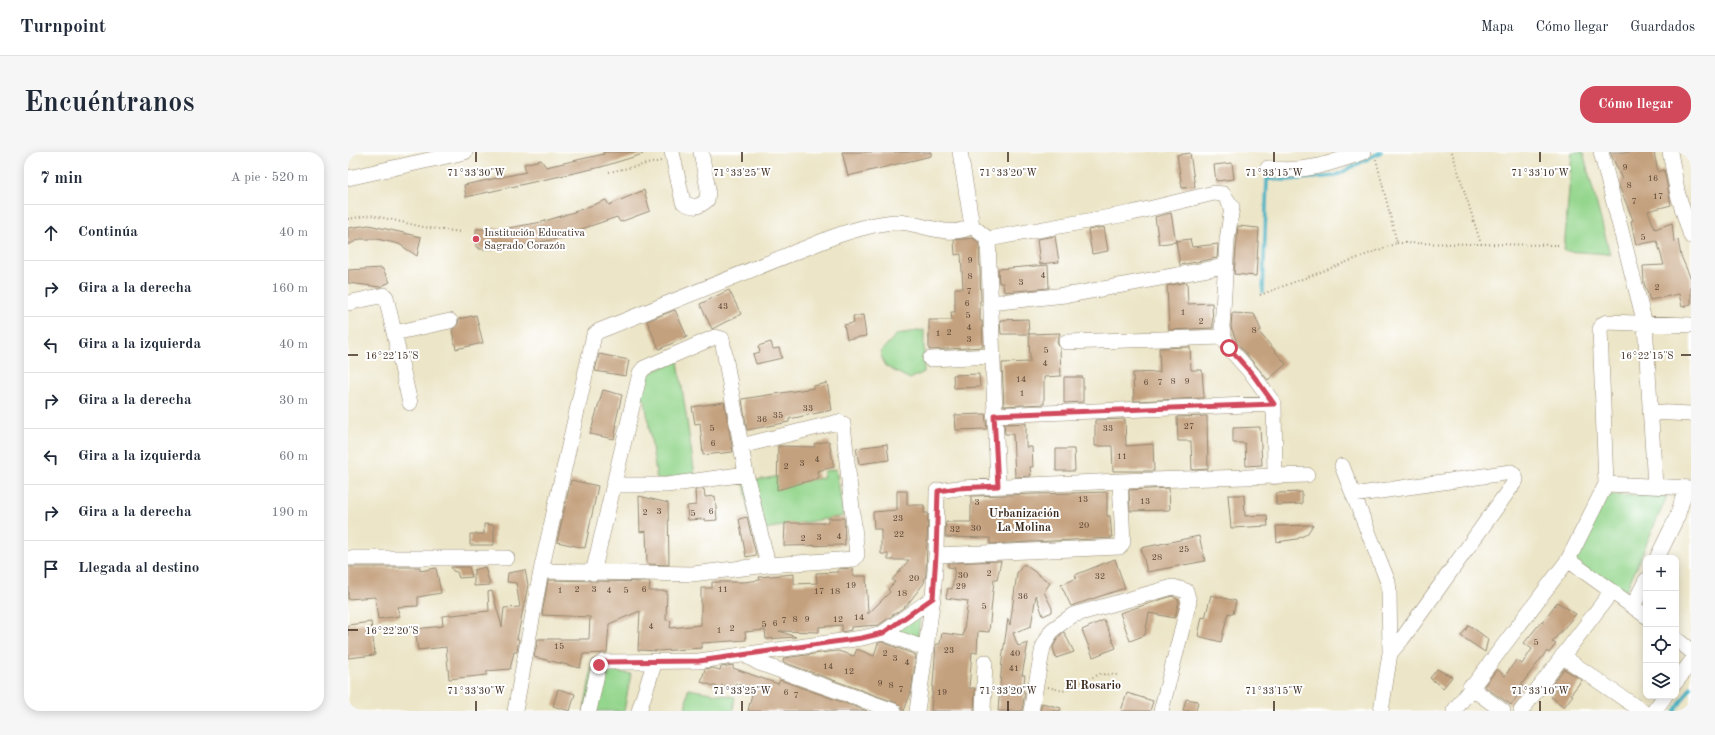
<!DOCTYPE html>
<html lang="es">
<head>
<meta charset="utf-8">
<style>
  body { margin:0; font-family:"Old Standard TT",serif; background:#f6f6f7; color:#1f2937 }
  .controls { position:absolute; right:12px; bottom:12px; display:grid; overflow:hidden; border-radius:8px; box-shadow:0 2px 10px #0003 }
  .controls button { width:36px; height:36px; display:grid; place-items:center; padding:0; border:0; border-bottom:1px solid #e0e1e3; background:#fff; color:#1f2937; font:20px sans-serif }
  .stop { position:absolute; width:12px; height:12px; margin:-9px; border:3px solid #d1495b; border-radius:50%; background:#fff }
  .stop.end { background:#d1495b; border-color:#fff; box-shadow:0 1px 4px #0008 }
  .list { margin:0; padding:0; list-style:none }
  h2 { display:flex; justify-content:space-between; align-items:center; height:52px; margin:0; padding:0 16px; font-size:17px }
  h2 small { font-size:13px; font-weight:400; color:#747a83 }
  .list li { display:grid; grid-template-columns:26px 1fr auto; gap:12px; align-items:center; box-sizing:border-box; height:56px; padding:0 16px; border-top:1px solid #e0e1e3 }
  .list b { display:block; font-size:15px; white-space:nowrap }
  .list em { font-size:13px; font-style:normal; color:#747a83 }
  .icon { flex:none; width:22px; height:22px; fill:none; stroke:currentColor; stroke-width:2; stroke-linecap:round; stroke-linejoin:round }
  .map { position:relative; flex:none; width:1343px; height:559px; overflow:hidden; border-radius:16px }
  header { display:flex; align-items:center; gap:24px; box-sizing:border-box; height:56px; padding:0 20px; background:#fff; border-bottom:1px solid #e0e1e3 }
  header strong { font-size:19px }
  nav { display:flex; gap:22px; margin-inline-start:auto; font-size:14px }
  .intro { display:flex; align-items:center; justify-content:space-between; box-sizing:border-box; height:96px; padding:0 24px }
  h1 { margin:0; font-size:28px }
  .button { padding:10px 18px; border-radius:16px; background:#d1495b; color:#fff; font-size:14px; font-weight:700 }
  main { display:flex; gap:24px; padding:0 24px }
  aside { flex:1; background:#fff; border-radius:16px; box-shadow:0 2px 10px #0003 }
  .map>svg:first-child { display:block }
  .green { fill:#94d68d; stroke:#688056 }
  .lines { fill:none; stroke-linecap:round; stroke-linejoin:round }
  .stream { stroke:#47b2c5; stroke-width:3.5 }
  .building { fill:#c4a17e }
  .minor-casing { stroke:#948872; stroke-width:16 }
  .path { stroke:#948872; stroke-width:2; stroke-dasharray:1 3; stroke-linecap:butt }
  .minor { stroke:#fff; stroke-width:15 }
  .route { stroke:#d1495b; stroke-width:5 }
  .ticks { fill:none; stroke:#3b2a1e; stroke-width:1.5 }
  .poi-dot { fill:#d1495b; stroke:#fff; stroke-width:1.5 }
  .labels { text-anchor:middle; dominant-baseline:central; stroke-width:4; stroke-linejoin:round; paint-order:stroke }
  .number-label { font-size:9px; fill:#5d4836 }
  .poi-label { font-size:11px; fill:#3b2a1e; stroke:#fff; text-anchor:start }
  .neighbourhood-label { font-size:12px; font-weight:bold; fill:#3b2a1e; stroke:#fff }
  .ticks-label { font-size:10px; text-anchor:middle; fill:#3b2a1e; stroke:#fff; stroke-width:4; stroke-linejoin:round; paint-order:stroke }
</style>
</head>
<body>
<header>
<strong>Turnpoint</strong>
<nav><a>Mapa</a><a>Cómo llegar</a><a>Guardados</a></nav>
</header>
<div class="intro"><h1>Encuéntranos</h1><a class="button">Cómo llegar</a></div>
<main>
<aside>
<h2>7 min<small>A pie · 520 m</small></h2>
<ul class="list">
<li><svg class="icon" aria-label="ahead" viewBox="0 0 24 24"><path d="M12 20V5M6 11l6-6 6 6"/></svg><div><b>Continúa</b></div><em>40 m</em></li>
<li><svg class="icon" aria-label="right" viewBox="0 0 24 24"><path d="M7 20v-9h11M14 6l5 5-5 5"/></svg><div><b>Gira a la derecha</b></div><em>160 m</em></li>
<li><svg class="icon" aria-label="left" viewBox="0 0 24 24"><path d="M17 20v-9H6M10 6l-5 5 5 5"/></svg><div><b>Gira a la izquierda</b></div><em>40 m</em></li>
<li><svg class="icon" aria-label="right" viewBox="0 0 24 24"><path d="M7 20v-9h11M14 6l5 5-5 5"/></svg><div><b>Gira a la derecha</b></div><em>30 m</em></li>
<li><svg class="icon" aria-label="left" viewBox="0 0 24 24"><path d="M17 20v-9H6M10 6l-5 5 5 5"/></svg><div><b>Gira a la izquierda</b></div><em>60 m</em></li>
<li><svg class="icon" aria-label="right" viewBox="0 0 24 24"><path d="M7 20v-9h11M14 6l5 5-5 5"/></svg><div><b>Gira a la derecha</b></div><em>190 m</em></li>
<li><svg class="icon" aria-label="arrive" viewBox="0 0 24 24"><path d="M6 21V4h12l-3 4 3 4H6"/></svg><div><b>Llegada al destino</b></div></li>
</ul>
</aside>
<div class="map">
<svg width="1343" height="559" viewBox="0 0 1343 559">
  <rect width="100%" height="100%" fill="#fff"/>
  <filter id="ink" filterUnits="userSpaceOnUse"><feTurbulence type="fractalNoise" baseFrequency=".025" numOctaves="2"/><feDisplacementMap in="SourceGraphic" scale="8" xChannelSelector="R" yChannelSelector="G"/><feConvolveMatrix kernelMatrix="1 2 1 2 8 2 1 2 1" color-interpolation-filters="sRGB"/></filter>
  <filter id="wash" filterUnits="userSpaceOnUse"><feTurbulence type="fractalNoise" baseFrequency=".012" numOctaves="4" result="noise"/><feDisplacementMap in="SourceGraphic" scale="16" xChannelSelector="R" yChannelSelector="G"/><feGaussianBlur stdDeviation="0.9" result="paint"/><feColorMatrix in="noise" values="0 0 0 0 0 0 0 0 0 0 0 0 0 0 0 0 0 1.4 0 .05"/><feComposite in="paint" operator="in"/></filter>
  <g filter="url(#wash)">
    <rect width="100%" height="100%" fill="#ece5c7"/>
    <!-- green -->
    <path class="green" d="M1224,0H1235L1262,102L1216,99Z
      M576,178V220L562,227L537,214L532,200L549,182Z
      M330,209L347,323L309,328L297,248L290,245L296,223Z
      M488,317L496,364L404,379L396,330L433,324L435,333L475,326L477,319Z
      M1258,343L1319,344L1275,446L1227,411Z
      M573,459L570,484L565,486L544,481Z
      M244,515L283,522L276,559H236Z
      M340,537L387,545L385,559H337Z"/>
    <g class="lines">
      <!-- stream -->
      <path class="stream" d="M915,140L919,27L939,28L987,24L1033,0
        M1327,559L1343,535"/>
    </g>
    <g id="blocks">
      <!-- building -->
      <path class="building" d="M255,0H295V2L253,15L118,45L116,33L178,20L176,12L193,8L198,15L256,2Z
        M494,0H583V4L500,24Z
        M1262,0H1306L1310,20L1316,18L1323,53L1300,59L1307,77L1324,71L1326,89L1330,88L1333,104L1343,127V152L1334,155L1331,142L1302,148L1296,131L1295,114L1316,113L1309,89L1288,93L1283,69L1285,68L1271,34L1274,27Z
        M842,1L847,35L834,36L829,3Z
        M884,11L886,27L868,29L866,13Z
        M296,38L302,59L272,70L269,65L207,86L208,87L178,93L144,97H131V95H128V77L160,76L194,70L229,59L258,48L261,53Z
        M823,61L828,90L811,92L807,65Z
        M21,73L73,85L69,104L51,92L29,87H12L0,93V76Z
        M890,74L911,76L908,124L886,122Z
        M756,75L760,99L744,102L740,78Z
        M707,84L711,110L692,112L689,87Z
        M625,86L631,91L633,149H632V169H634L635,195L581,198V168H604L603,160H607V136H615L613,102L607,103L606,88Z
        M842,87L844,95L870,92L869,106L832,113L828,89Z
        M700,113L701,136L656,140L655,131H651L650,117Z
        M34,116L42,130L32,135L0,131V118Z
        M839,130L840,152L864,151L865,176L821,178L819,134Z
        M381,138L393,162L364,177L352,152Z
        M327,158L339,185L311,197L299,169Z
        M884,161L906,162L913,178L911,180L938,212L920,228L889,191L883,175Z
        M128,163L135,191L108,197L104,178L110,172L111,167Z
        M515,163L518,184L499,187L496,173L506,171L505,164Z
        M680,167L681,182H653L652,168Z
        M712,181L709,190L712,197L713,224L696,225V252L656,254L654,211L682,210L681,182Z
        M423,190L425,197L431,196L434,206L408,212L405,202L412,200L410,194Z
        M842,195L843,218H854L856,246L786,249L785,221L812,220L811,196Z
        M251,202L281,208L278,224L247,219Z
        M631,222L632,235L606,236L605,223Z
        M716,225H735V250L716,251Z
        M479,231L484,258L441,267V270L399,278L394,247L466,236V234Z
        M255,238L274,243L267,273H269L266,287L242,282Z
        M376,250L385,300L355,303L352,271L347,272L344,255Z
        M637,262L639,277L608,278L607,263Z
        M859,264L860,317L844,318L843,289H830L829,265Z
        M777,267L778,294L805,292L806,319H765L764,294H747V268Z
        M678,271V295H684L685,315H682L683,324L667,325L665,282H657L656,272Z
        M912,275L914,313L898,314L897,291H885V276Z
        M481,289L486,315L469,319L471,326L429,338L430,294L467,295L466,292Z
        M539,292L541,308L511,312L508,296Z
        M708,297H726L727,319H708Z
        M223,328L250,334L237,396L209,390Z
        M821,336L822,358L782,359L781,338Z
        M356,337L357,345L367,344L369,368L357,369V367L340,368L339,354L348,353L347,338Z
        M549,339H559V353H576V361H580L578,421L576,431L559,453L531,473L503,475V478L494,480V473L471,475V480L431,479L448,485L418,487L417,478L397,480L398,488L354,491V496L312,499L290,498L292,459L261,472L259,501L235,502L232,516L186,505L190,487H241L242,465L194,463L200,428L302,430L301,439H319L318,468L323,469L322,476L353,473V436H364V430H396L412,428L411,425L446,422V432L469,431L468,421L490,420V417L505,416V424H518L520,462L542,440L540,437L547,430L544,428L561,408H540V402H533V377H526L525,360L549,358Z
        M759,340V364H762L764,386L642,392V386L597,385L598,370H623V344Z
        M954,340V352L928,353V341Z
        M880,343H896L897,364L919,363L920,374L883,376Z
        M291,344L320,351L321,413L299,412L298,379L292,380Z
        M399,365L408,403L398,405L391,367Z
        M480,366H496L497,393L436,394L437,371H480Z
        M136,372L146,373V393H122V382H136Z
        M965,373L959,382L949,387L929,390L928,374Z
        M851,384L857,409L799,420L793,396Z
        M767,407L777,436L723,454L713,433L729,426L727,423Z
        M653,409L649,428H646L641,480L630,479L629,501L624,500L621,536H627L626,559H583L588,492H592L594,481L615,484L620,449L598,446L600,436L604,437L607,416L600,415V411Z
        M676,412L702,431L696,440L704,456V460L695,464L688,443L683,474L665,481L670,494L680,491L674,523H677L675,540H677L674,559H650L654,508L660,467L662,473L669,421Z
        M0,415H72V419L88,416L93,441L70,445V454L49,455L52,464L30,467L27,445L0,447Z
        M103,415H121L124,425L111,426L109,420L105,419Z
        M137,415L142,433L126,434V418Z
        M177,418L180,433L169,487H171L169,500H166L162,517L139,519V523L101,527L98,495L70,498L67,477L95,474L94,464L141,459L140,440L144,439L154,475L156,456L172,455L168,431L159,430L160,421Z
        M863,443L888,449L885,462L880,461L873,490L850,484L854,465L857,466Z
        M824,444L831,448L827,466L801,461L797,483L782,489L772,461Z
        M1209,450L1228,462L1204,490L1208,492L1201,501L1199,499L1173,533L1176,535L1163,553L1136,534L1149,517L1157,524L1168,508L1174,512L1184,497L1176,491L1193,470L1194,471Z
        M756,468L768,496L745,505L734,478Z
        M23,470L27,503L0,506V473Z
        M1121,473L1140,487L1137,500L1113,484Z
        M716,480L726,500L708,506L705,495L711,484Z
        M534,490L568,503L563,540L556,559L549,551L435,510L436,506L481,500L490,499L506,504L509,497L526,504L530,491Z
        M385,513V516L430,532L432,528L519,559H400L405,537L388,531L386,537L374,533L373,536L353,530L357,517L365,516L372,518L373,515Z
        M1089,517L1104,525L1095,536L1082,526Z
        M1216,517L1234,528L1223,542L1225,543L1216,555L1203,545L1208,539L1202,535Z
        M210,537L227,542L222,559L205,554Z
        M779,541L805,549L802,559H773Z
        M838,547L850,549L848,559H835Z
        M694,551L713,556L712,559H692Z"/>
    </g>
  </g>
  <g filter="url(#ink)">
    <use href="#blocks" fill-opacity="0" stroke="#948872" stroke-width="1"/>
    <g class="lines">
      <defs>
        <path id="minor" d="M324,0L335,50C345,56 350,56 359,48L360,37L353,0
          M612,0L624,74L640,87L650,334
          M1253,0L1297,172L1307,334
          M1322,0L1330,43L1343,84
          M920,16C953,22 984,11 1016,0
          M0,26L117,0
          M640,87L784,61L866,41L875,42L884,55L879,88L874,176L876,185L881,196L905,223L926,252L927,325
          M0,151L36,143L38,145L62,251
          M642,151L727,142L877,114
          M46,181L102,169
          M718,190L876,185
          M582,207L644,204
          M1303,260L1343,262
          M646,263L926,252
          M994,314L1040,430L1041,439L1042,501L1033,559
          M772,329L959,323
          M1258,332L1343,336
          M266,333H319L398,322
          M1005,343L1163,320L1167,324L1168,328L1054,487L1042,501
          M0,406H159
          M1309,406L1329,365L1338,336
          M1220,408L1298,464
          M193,419L344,422L420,413L506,407L509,403L495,272L490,270L393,294
          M245,421L292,221L296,216L367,185L374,187L398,322L420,413
          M1285,454L1298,428
          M535,481L579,497
          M1328,487L1343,499
          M397,503L411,511L546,559
          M1214,504L1294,559
          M1328,530L1343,510
          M1122,535L1155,559
          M167,559L193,419L246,183L251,179L485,85C505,78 527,71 548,70C573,70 602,88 624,74
          M241,559L251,513L255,510L351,509L514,486L535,481L585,446
          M291,559L307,509
          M569,559L585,446L588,403L589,339L610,336L772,329L775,390L772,395L588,403
          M635,559L637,510
          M683,559L695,495L704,478L725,463L825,435L838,439L841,450L813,559
          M1106,559L1220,408L1258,332L1252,177L1255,172L1259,170L1343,173
          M1173,559L1264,439
          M1306,559L1317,544"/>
      </defs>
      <!-- minor casing -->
      <use href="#minor" class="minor-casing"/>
      <!-- path -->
      <path class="path" d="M1104,0L1133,92
        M261,20L313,9
        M0,67L23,63L75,75L113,80
        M1049,91L1210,93
        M912,143L1049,91L1028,7
        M700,535L715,539L752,522L771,523"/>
      <!-- minor -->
      <use href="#minor" class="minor"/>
    </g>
  </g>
  <g class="lines" filter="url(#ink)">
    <!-- route -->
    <path class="route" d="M251,513L255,510L351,509L514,486L535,481L585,446L588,403L590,339L610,336L650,334L646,263L926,252L905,223L881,196"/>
  </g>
  <!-- ticks -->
  <path class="ticks" d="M128,0V10M394,0V10M660,0V10M926,0V10M1192,0V10M0,203H10M1333,203H1343M0,478H10M128,549V559M394,549V559M660,549V559M926,549V559M1192,549V559"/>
  <!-- markers -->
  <circle class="poi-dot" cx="128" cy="87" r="4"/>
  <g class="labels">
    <!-- number labels -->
    <g class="number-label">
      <text x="1277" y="15">9</text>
      <text x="1305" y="26">16</text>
      <text x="1281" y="33">8</text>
      <text x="1310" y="44">17</text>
      <text x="1286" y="49">7</text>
      <text x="1295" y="85">5</text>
      <text x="622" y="108">9</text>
      <text x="695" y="123">4</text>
      <text x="622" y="124">8</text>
      <text x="673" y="130">3</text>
      <text x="1309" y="135">2</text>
      <text x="621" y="139">7</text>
      <text x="619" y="151">6</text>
      <text x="375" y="154">43</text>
      <text x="835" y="160">1</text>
      <text x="620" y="163">5</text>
      <text x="853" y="169">2</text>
      <text x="621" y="175">4</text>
      <text x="906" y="178">8</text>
      <text x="601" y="180">2</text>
      <text x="590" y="181">1</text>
      <text x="621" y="187">3</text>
      <text x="698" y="198">5</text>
      <text x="697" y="211">4</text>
      <text x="673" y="227">14</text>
      <text x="825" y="229">8</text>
      <text x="839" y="229">9</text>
      <text x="798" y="230">6</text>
      <text x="812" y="230">7</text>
      <text x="674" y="241">1</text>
      <text x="460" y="256">33</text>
      <text x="430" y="263">35</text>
      <text x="414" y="267">36</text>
      <text x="841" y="274">27</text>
      <text x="364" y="276">5</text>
      <text x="760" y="276">33</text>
      <text x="365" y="291">6</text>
      <text x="774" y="304">11</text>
      <text x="469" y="307">4</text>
      <text x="454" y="311">3</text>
      <text x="438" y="314">2</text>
      <text x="735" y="347">13</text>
      <text x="797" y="349">13</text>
      <text x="629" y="350">3</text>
      <text x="311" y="359">3</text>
      <text x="363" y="359">6</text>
      <text x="297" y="360">2</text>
      <text x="345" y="361">5</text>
      <text x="550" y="366">23</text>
      <text x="736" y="373">20</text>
      <text x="628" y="376">30</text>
      <text x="607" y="377">32</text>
      <text x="551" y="382">22</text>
      <text x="491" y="384">4</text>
      <text x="471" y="385">3</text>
      <text x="455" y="386">2</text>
      <text x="836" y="397">25</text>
      <text x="809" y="405">28</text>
      <text x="641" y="421">2</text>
      <text x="615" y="423">30</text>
      <text x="752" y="424">32</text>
      <text x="566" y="426">20</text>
      <text x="503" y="433">19</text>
      <text x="613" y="434">29</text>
      <text x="229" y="437">2</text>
      <text x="246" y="437">3</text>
      <text x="296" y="437">6</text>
      <text x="375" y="437">11</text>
      <text x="212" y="438">1</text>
      <text x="261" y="438">4</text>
      <text x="278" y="438">5</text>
      <text x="471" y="439">17</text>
      <text x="487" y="439">18</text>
      <text x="554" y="441">18</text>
      <text x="675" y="444">36</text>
      <text x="636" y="454">5</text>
      <text x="511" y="465">14</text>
      <text x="447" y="467">8</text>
      <text x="459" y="467">9</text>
      <text x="490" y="467">12</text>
      <text x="436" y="468">7</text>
      <text x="427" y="471">6</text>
      <text x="416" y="472">5</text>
      <text x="303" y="474">4</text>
      <text x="384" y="476">2</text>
      <text x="371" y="478">1</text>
      <text x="1188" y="490">5</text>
      <text x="211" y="494">15</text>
      <text x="601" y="498">23</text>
      <text x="537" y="501">2</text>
      <text x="667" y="501">40</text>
      <text x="547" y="506">3</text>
      <text x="559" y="510">4</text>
      <text x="480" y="514">14</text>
      <text x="666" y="516">41</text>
      <text x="501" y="519">12</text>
      <text x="532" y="531">9</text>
      <text x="543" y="533">8</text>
      <text x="553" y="537">7</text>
      <text x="438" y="540">6</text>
      <text x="594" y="540">19</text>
      <text x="448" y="543">7</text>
    </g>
    <!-- poi labels -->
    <g class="poi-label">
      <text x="136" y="81">Institución Educativa<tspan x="136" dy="13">Sagrado Corazón</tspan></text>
    </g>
    <!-- neighbourhood labels -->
    <g class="neighbourhood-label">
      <text x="676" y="362">Urbanización<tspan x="676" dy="14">La Molina</tspan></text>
      <text x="745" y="534">El Rosario</text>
    </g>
  </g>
  <g class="ticks-label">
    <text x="128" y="24">71°33'30"W</text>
    <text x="394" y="24">71°33'25"W</text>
    <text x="660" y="24">71°33'20"W</text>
    <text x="926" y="24">71°33'15"W</text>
    <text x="1192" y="24">71°33'10"W</text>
    <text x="44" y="207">16°22'15"S</text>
    <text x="1299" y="207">16°22'15"S</text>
    <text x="44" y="482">16°22'20"S</text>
    <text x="128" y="542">71°33'30"W</text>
    <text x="394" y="542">71°33'25"W</text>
    <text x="660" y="542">71°33'20"W</text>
    <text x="926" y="542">71°33'15"W</text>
    <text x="1192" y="542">71°33'10"W</text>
  </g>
</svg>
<div class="controls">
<button>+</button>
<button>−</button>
<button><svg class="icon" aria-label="locate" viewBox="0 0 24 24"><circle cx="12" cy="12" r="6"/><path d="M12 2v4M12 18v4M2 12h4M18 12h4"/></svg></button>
<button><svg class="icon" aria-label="layers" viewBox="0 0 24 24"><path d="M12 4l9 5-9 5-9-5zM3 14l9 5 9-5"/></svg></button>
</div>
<div class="stop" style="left:881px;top:196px"></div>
<div class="stop end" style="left:251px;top:513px"></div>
</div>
</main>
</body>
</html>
